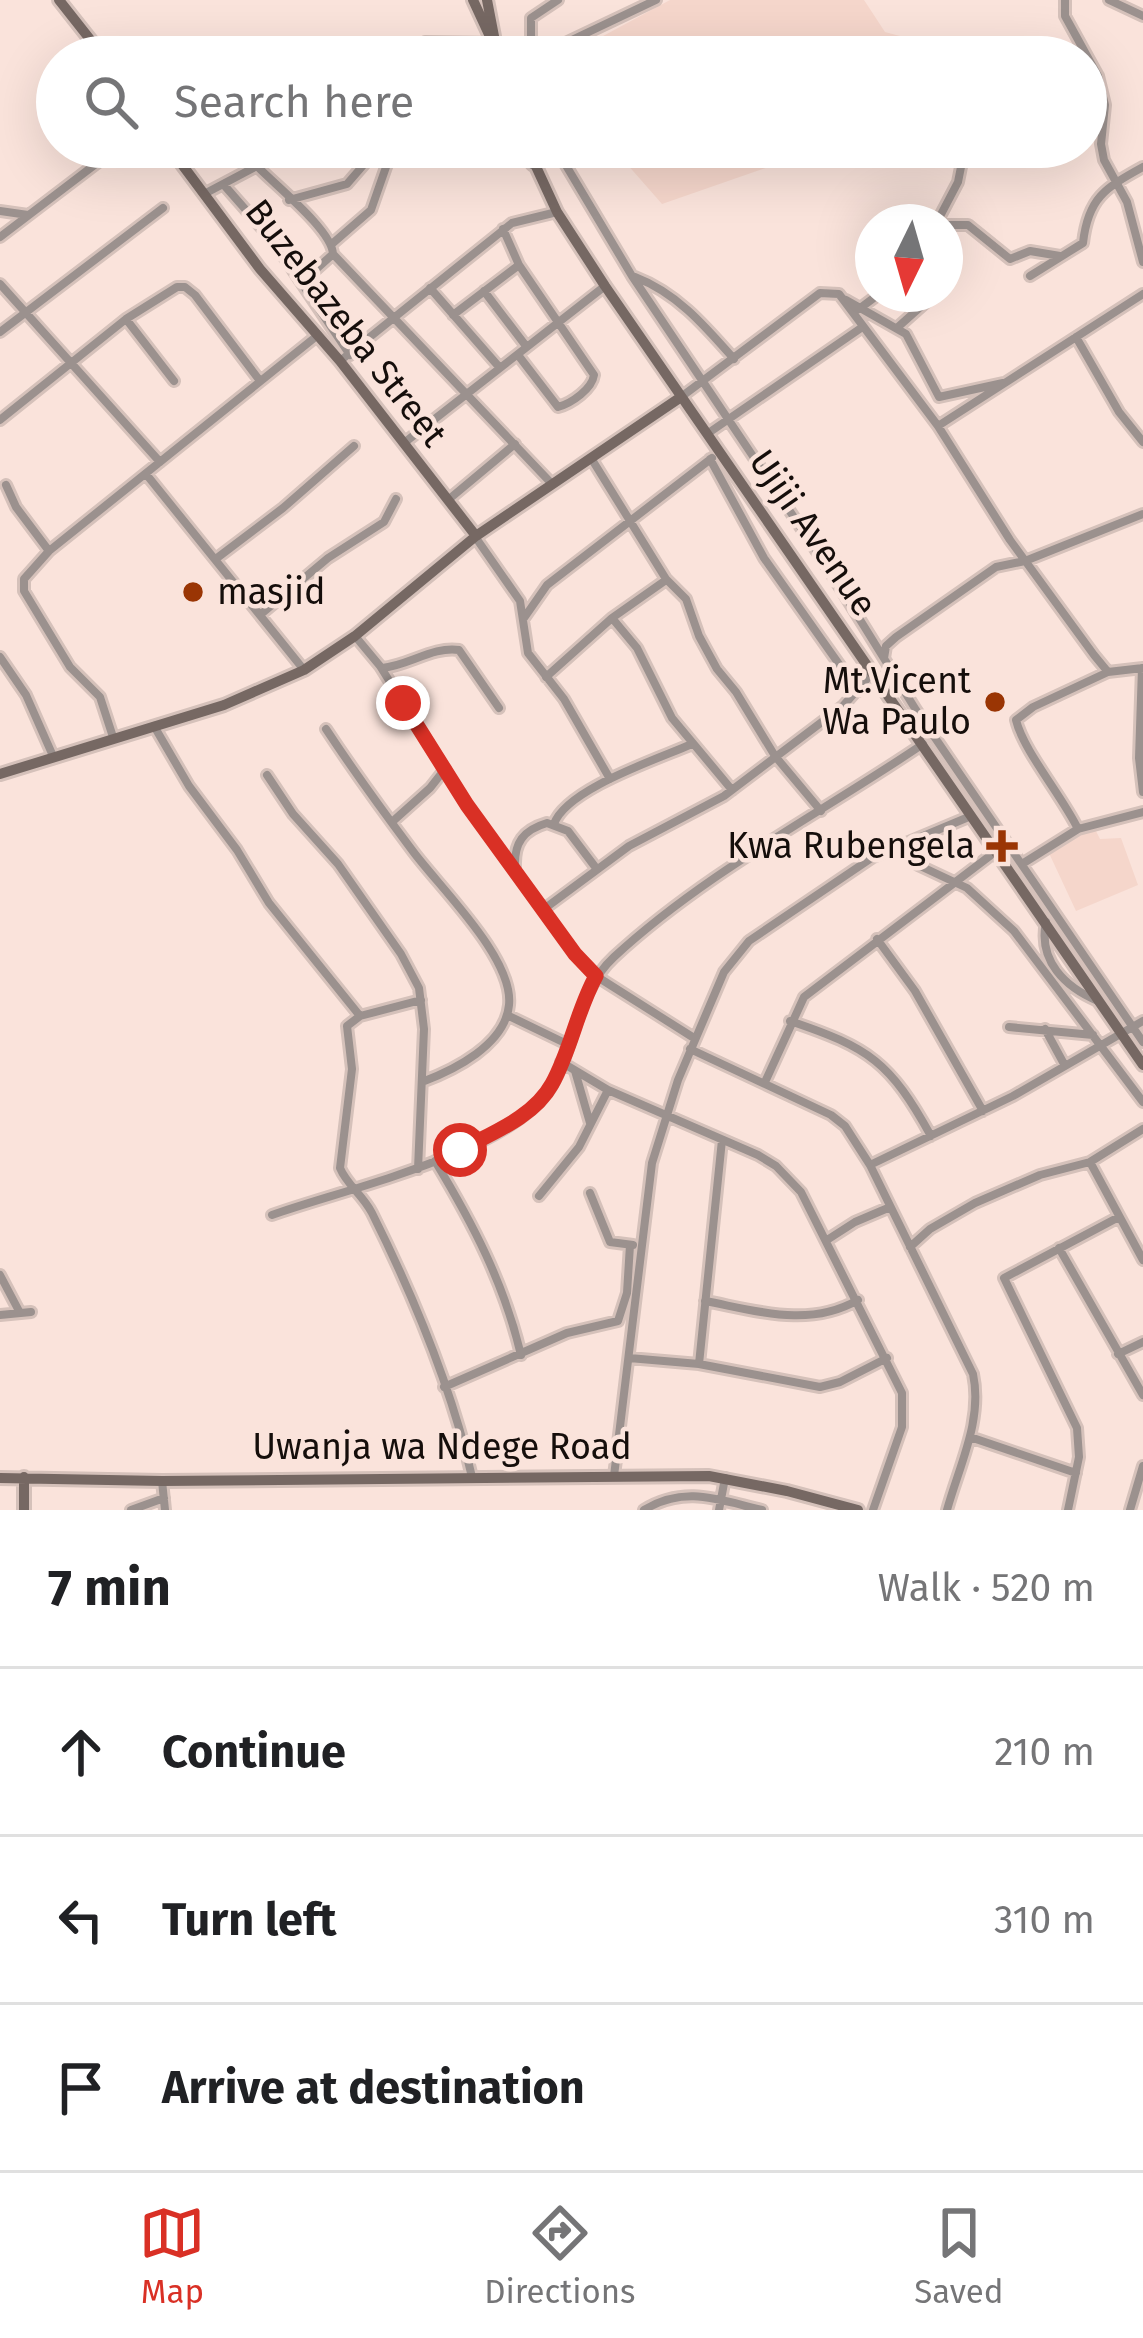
<!DOCTYPE html>
<html lang="en">
<head>
<meta charset="utf-8">
<style>
  body { margin:0; font-family:"Fira Sans",sans-serif; background:#f6f6f6; color:#202124 }
  .compass { position:absolute; left:855px; top:204px; width:108px; height:108px; border-radius:50%; background:#fff; box-shadow:0 12px 48px #0002; rotate:185deg }
  .stop { position:absolute; width:36px; height:36px; margin:-27px; border:9px solid #d93025; border-radius:50%; background:#fff }
  .stop.end { background:#d93025; border-color:#fff; box-shadow:0 3px 12px #0008 }
  .list { margin:0; padding:0; list-style:none }
  h2 { display:flex; justify-content:space-between; align-items:center; height:156px; margin:0; padding:0 48px; font-size:51px }
  h2 small { font-size:39px; font-weight:400; color:#757577 }
  .list li { display:grid; grid-template-columns:78px 1fr auto; gap:36px; align-items:center; box-sizing:border-box; height:168px; padding:0 48px; border-top:3px solid #e0e0e0 }
  .list b { display:block; font-size:45px; white-space:nowrap }
  .list em { font-size:39px; font-style:normal; color:#757577 }
  .icon { flex:none; width:66px; height:66px; fill:none; stroke:currentColor; stroke-width:2; stroke-linecap:round; stroke-linejoin:round }
  .map { position:relative; flex:none; width:1143px; height:1510px; overflow:hidden }
  .search { position:absolute; background:#fff; box-shadow:0 12px 48px #0002; left:36px; right:36px; top:36px; height:132px; display:flex; align-items:center; gap:30px; box-sizing:border-box; padding:0 42px; border-radius:66px; color:#757577; font-size:45px }
  .sheet { height:660px; background:#fff }
  nav { display:flex; justify-content:space-around; align-items:center; box-sizing:border-box; height:168px; border-top:3px solid #e0e0e0; background:#fff; font-size:33px; color:#757577 }
  nav a { display:grid; justify-items:center; gap:6px }
  nav .on { color:#d93025 }
  .map>svg:first-child { display:block }
  .built { fill:#f5d6cb }
  .lines { fill:none; stroke-linecap:round; stroke-linejoin:round }
  .street-casing { stroke:#d5c1ba; stroke-width:14 }
  .secondary-casing { stroke:#d5c1ba; stroke-width:16 }
  .street { stroke:#9b918e; stroke-width:8 }
  .secondary { stroke:#766863; stroke-width:10 }
  .route { stroke:#d93025; stroke-width:15 }
  .poi-dot { fill:#9a3504; stroke:#fae3db; stroke-width:4.5 }
  .labels { text-anchor:middle; dominant-baseline:central; stroke-width:9; stroke-linejoin:round; paint-order:stroke }
  .street-label { font-size:36px; fill:#150e0b; stroke:#fae3db }
  .poi-label { font-size:36px; fill:#150e0b; stroke:#fae3db; text-anchor:end }
</style>
</head>
<body>
<div class="map">
<svg width="1143" height="1510" viewBox="0 0 1143 1510">
  <rect width="100%" height="100%" fill="#fae3db"/>
  <!-- built -->
  <path class="built" d="M670,0H864L885,32L978,57H564Z
    M612,147H826L662,204Z
    M1095,829L1100,839L1121,838L1138,885L1076,911L1048,851L1067,838Z"/>
  <g class="lines">
    <defs>
      <path id="street" d="M1065,0V16L1098,76L1105,105L1101,144L1104,160L1127,202L1143,262
        M1109,0L1143,16
        M410,47L417,57
        M398,57L425,42L493,43
        M531,57V18L558,0
        M536,57L656,0
        M1086,82L1098,76
        M517,147L532,165
        M555,147L632,276L826,565L916,710L1143,1042
        M257,166C275,185 332,230 333,254L552,484
        M224,185L274,242L350,355
        M206,193L257,166L283,147
        M289,200L347,184L379,147
        M0,211L28,215
        M937,222L958,182L962,162L982,147
        M945,225H968L1010,259L1030,251L1060,256
        M503,229L519,265L594,375C592,389 572,403 558,407L518,355
        M0,237L118,147
        M333,243L371,210L393,147
        M1030,276L1083,243C1088,198 1105,188 1143,167
        M635,277C677,293 705,326 734,359
        M303,281L333,254
        M0,284L160,462
        M430,288L500,368
        M484,291L526,346
        M846,300L906,334L939,397L1003,383
        M859,309L879,294
        M453,315L519,265
        M126,319L174,381
        M898,327L935,294
        M0,332L163,208
        M1076,337L1119,412L1143,442
        M340,361L512,223L557,212
        M681,397L820,293L839,294L938,426L1010,540L1094,655L1108,672L1143,668
        M0,420L126,319L177,287H185L195,295L260,381
        M938,426L1143,294
        M707,434L861,328
        M404,443L605,286
        M591,458L666,579L686,599L699,636L717,669L736,692L775,756L821,811
        M710,459L764,558L858,691
        M146,474L304,670
        M6,485L16,507L49,551
        M448,500L515,444
        M476,538L520,601L528,653L564,699L610,779
        M217,558L283,508L354,446
        M260,615L328,558L384,522L396,499
        M524,618L547,585L712,458
        M612,618L637,648L672,718L732,790
        M355,636L380,666L467,805L575,954L596,976L694,1038
        M0,657L26,695L53,756
        M884,658L886,646L896,637L996,567L1025,561L1143,514
        M382,668C408,666 433,646 459,650L499,708
        M1142,668L1139,758L1143,792
        M546,677L612,618L666,580
        M154,726L189,786L237,850L269,903L360,1016
        M326,729C353,770 382,810 412,850C439,887 514,958 509,1005C505,1045 454,1070 422,1082
        M113,737L100,697L70,667L24,591V579L49,551L318,335
        M267,775L293,814L338,864L401,954L419,988L424,1029L418,1169
        M392,822L430,788L445,769
        M554,824C566,789 658,759 692,744
        M1078,829C1062,796 1023,750 1016,720L1033,707L1108,672
        M900,844L918,865L967,888L1014,931L1143,1102
        M1022,864L1078,829L1143,812
        M515,867C514,843 523,830 547,823L568,831L596,868
        M544,909L629,846L724,796L843,706L872,673
        M1046,922C1038,961 1065,987 1098,1001
        M877,939L915,991L983,1111
        M421,1000L360,1016L347,1026L352,1069L340,1168C347,1185 362,1194 372,1213C414,1297 451,1386 472,1477
        M507,1015L567,1044
        M790,1021C870,1048 890,1062 931,1136
        M1009,1027L1093,1035
        M1045,1029L1064,1064
        M690,1049L831,1115L845,1126L870,1165L973,1374C983,1420 959,1466 947,1510
        M561,1062L608,1090L758,1155L776,1166L801,1192L902,1393V1427L873,1510
        M575,1071L590,1123
        M765,1082L804,997L995,852
        M435,1161C473,1224 504,1283 521,1355
        M1090,1162L1143,1260
        M870,1165L1013,1096L1143,1021
        M590,1193L610,1242L633,1245
        M539,1196L579,1147L608,1090
        M272,1215C344,1189 510,1153 551,1087C576,1045 576,992 614,957C706,872 820,814 923,744
        M827,1240L855,1222L888,1208
        M910,1247L930,1229L975,1203L1040,1175L1090,1162L1143,1129
        M1059,1248L1143,1395
        M0,1275L19,1311
        M705,1301C758,1311 809,1328 858,1300
        M0,1315L31,1312
        M1118,1354L1143,1342
        M629,1358L699,1364L820,1387L840,1382L887,1358
        M699,1364L722,1140
        M444,1387L567,1333L618,1321L627,1293L630,1245
        M970,1437L1076,1473
        M614,1476L652,1163L678,1080L724,972L749,941L873,857L971,816
        M162,1481L165,1510
        M131,1510L164,1498
        M644,1510C685,1485 719,1500 762,1510
        M719,1510L725,1478
        M1068,1510L1079,1457L1077,1428L1004,1278L1117,1218
        M1130,1510L1143,1466"/>
      <path id="secondary" d="M59,0L104,57
        M473,0L492,41
        M487,0L498,57
        M169,147L260,269L340,361L476,536
        M527,147L557,212L605,286L1143,1065
        M0,774L224,705L304,670L355,636L476,536L681,397
        M24,1477V1510
        M0,1478L162,1481L709,1476L787,1491L858,1510"/>
    </defs>
    <!-- street casing -->
    <use href="#street" class="street-casing"/>
    <!-- secondary casing -->
    <use href="#secondary" class="secondary-casing"/>
    <!-- street -->
    <use href="#street" class="street"/>
    <!-- secondary -->
    <use href="#secondary" class="secondary"/>
  </g>
  <g class="lines">
    <!-- route -->
    <path class="route" d="M403,703L467,805L575,954L596,976C577,1010 571,1050 552,1084C534,1117 492,1133 460,1150"/>
  </g>
  <!-- markers -->
  <g class="poi-dot">
    <circle cx="193" cy="592" r="12"/>
    <circle cx="995" cy="702" r="12"/>
    <path d="M996 828h12v12h12v12h-12v12h-12v-12h-12v-12h12z"/>
  </g>
  <g class="labels">
    <!-- street labels -->
    <g class="street-label">
      <text transform="translate(346 323) rotate(52)">Buzebazeba Street</text>
      <text transform="translate(813 533) rotate(55)">Ujiji Avenue</text>
      <text x="442" y="1447">Uwanja wa Ndege Road</text>
    </g>
    <!-- poi labels -->
    <g class="poi-label">
      <text x="217" y="592" text-anchor="start">masjid</text>
      <text x="971" y="681">Mt.Vicent<tspan x="971" dy="41">Wa Paulo</tspan></text>
      <text x="975" y="846">Kwa Rubengela</text>
    </g>
  </g>
</svg>
<svg class="compass" viewBox="-18 -18 36 36"><path d="M0-13l5 13h-10z" fill="#e53935"/><path d="M0 13l5-13h-10z" fill="#757577"/></svg>
<div class="stop" style="left:460px;top:1150px"></div>
<div class="stop end" style="left:403px;top:703px"></div>
<div class="search"><svg class="icon" aria-label="search" viewBox="0 0 24 24"><circle cx="10" cy="10" r="6"/><path d="M15 15l6 6"/></svg>Search here</div>
</div>
<section class="sheet">
<h2>7 min<small>Walk · 520 m</small></h2>
<ul class="list">
<li><svg class="icon" aria-label="ahead" viewBox="0 0 24 24"><path d="M12 20V5M6 11l6-6 6 6"/></svg><div><b>Continue</b></div><em>210 m</em></li>
<li><svg class="icon" aria-label="left" viewBox="0 0 24 24"><path d="M17 20v-9H6M10 6l-5 5 5 5"/></svg><div><b>Turn left</b></div><em>310 m</em></li>
<li><svg class="icon" aria-label="arrive" viewBox="0 0 24 24"><path d="M6 21V4h12l-3 4 3 4H6"/></svg><div><b>Arrive at destination</b></div></li>
</ul>
</section>
<nav>
<a class="on"><svg class="icon" aria-label="map" viewBox="0 0 24 24"><path d="M3 6l6-2 6 2 6-2v14l-6 2-6-2-6 2zM9 4v14M15 6v14"/></svg>Map</a>
<a><svg class="icon" aria-label="directions" viewBox="0 0 24 24"><path d="M12 3l9 9-9 9-9-9zM9 14v-3h6M13 9l2 2-2 2"/></svg>Directions</a>
<a><svg class="icon" aria-label="saved" viewBox="0 0 24 24"><path d="M7 4h10v16l-5-4-5 4z"/></svg>Saved</a>
</nav>
</body>
</html>
